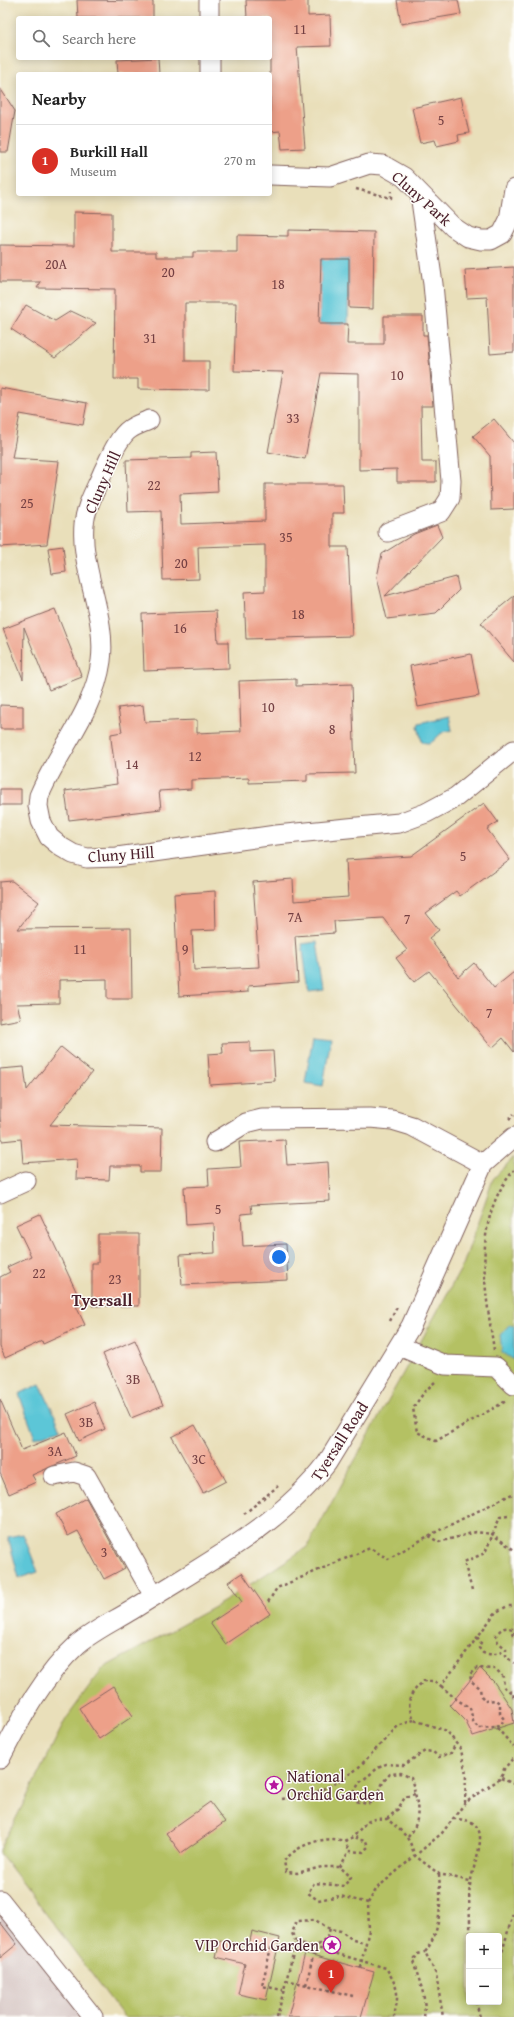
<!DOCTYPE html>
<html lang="en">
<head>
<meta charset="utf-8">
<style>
  body { margin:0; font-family:"Gentium Book Plus",serif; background:#f2f2f2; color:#222 }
  .controls { position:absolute; right:12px; bottom:12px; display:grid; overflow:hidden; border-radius:4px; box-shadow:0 2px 10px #0003 }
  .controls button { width:36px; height:36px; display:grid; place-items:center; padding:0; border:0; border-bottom:1px solid #e0e0e0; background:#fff; color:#222; font:20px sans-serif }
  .you { position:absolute; left:279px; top:1257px; width:14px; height:14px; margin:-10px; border:3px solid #fff; border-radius:50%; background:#1a73e8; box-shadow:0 0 0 6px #1a73e833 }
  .badge { display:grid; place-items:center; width:26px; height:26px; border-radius:50%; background:#d93025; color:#fff; font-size:13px; font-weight:700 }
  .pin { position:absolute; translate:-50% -33px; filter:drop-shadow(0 1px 2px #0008) }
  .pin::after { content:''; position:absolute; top:21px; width:14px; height:12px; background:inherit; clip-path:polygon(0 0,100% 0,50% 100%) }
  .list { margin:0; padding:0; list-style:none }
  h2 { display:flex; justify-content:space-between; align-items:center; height:52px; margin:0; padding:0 16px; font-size:17px }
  h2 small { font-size:13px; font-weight:400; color:#767676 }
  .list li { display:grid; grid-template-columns:26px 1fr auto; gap:12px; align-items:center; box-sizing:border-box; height:72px; padding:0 16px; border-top:1px solid #e0e0e0 }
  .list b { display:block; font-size:15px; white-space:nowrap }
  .list p { margin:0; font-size:13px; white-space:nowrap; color:#767676 }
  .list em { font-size:13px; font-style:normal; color:#767676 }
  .icon { flex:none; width:22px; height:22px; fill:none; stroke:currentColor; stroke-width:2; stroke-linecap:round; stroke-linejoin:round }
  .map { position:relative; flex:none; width:514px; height:2017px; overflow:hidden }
  .search { position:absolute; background:#fff; box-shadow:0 2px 10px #0003; left:16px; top:16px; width:256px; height:44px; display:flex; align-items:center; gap:10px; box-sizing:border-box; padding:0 14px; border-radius:4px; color:#767676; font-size:15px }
  .panel { position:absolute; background:#fff; box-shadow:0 2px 10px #0003; left:16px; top:72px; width:256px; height:124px; border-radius:4px }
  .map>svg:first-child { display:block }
  .industrial { fill:#d1bfbe }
  .green { fill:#b4c163; stroke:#7f7047; fill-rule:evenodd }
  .water { fill:#5cc6d7; stroke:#537281 }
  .building { fill:#eda089 }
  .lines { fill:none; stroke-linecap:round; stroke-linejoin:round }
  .minor-casing { stroke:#82625d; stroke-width:21 }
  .path { stroke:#82625d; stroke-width:2.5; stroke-dasharray:3 3; stroke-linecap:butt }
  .minor { stroke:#fff; stroke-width:19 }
  .labels { text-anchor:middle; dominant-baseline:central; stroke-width:3; stroke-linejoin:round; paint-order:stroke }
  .number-label { font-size:14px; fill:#733f42 }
  .street-label { font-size:16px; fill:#4a1f2b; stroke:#fdfcf7 }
  .poi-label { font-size:16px; fill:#4a1f2b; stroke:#fdfcf7; text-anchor:start }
  .neighbourhood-label { font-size:17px; font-weight:bold; fill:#4a1f2b; stroke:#fdfcf7 }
</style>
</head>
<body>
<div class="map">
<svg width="514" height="2017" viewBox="0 0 514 2017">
  <rect width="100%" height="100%" fill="#fdfcf7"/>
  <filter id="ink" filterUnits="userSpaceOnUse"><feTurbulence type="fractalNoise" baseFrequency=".025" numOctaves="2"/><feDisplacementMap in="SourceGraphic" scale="8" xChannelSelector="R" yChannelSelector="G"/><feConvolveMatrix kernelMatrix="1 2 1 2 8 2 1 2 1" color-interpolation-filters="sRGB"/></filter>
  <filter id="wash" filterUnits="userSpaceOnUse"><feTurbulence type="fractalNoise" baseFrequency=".012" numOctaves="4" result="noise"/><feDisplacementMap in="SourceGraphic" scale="16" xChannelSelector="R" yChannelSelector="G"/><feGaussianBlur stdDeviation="0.9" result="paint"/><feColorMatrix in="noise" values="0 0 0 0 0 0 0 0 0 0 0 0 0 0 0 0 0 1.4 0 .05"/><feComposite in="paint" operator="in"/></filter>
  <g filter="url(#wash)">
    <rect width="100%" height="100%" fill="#e9dfba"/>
    <!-- industrial -->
    <path class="industrial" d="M0,1909L85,2017H0Z"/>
    <!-- green -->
    <path class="green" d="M514,1157V2017H124L0,1853V1850L66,1719L103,1668L225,1601L307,1547L463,1265L493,1179ZM469,1936H499V2002H469Z"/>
    <!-- water -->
    <path class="water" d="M321,259H349L348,324H319Z
      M449,716L452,730C449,731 445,731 442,733C435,737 434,746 422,742L418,726L419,723Z
      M317,942L324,990L309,992L302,944Z
      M313,1035L331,1037L323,1086L305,1083Z
      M510,1324L514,1326V1360L502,1352L500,1335Z
      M40,1384L61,1429L35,1438L19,1394Z
      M23,1534L38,1572L19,1578L8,1537Z"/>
    <g id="blocks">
      <!-- building -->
      <path class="building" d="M77,0L153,1V18H78Z
        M246,0H308V16L330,15L331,46L297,47L305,148L282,149L280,131L270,132V18H247Z
        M397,0H458L461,14L401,24Z
        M158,58L159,74H118L117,60Z
        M0,88L15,111L8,152H0Z
        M461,97L469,133L458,135L459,141L437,146L435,140L420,143L412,108Z
        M74,212L112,213V252H156V257H193V252H237V235L288,236V230L374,232L373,309L349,308V259H321L319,324H348L347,344H384V316H423V335H427L433,406H421L422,462H436V482H397V469L359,470V374L321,373L305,459L268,452L283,372L234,371L236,303H185V361H209V390L138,389V379H114L115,289L37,288L41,282H0V245L74,246Z
        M514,267V352L490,354L487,297L467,298L465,270Z
        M26,305L55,321L71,311L96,323L55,358L11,329Z
        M0,388L87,403L83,425L20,414L12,458L59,461L47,544L0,547Z
        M494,419L514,443V509L491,510L490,456L473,436Z
        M216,452L218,492L180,494L181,524L265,521V484H343L344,513H332V547H348L352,636L246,639L244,592L265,591V545L198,547L199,579L163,580L161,511L128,512L126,460L191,458V453Z
        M437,525L442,537L385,596L456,577L459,590L436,613L387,619L377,577L382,554L414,534Z
        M63,546L66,572L52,574L48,548Z
        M514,596V662L481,623Z
        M55,609L82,677L49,690L24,627L23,679L3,629Z
        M216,611L218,642H228L229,668L144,671L142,614Z
        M471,654L479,696L418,707L410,666Z
        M296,679V686L352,684L355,773L307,774V781L249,783V778L191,780V789L159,791L161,809L69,820L65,791L117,784L111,739V734L122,732L118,708L143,705L145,722L197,720V733L241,731L239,681Z
        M0,705L23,706V729H0Z
        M0,789H21V805H0Z
        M484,803L498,822L487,829L510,860L460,896L456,891L426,913L439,930L429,938L458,977L474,963L494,988L514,972V1052L503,1038L492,1048L429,971L414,982L396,958L407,950L383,918L334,921L335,933L295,936L298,982L248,986V992L179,996L174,894L215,891L216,930L192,931L194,970L259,967L253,882L293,879L294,901L348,897L346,860L411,856Z
        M12,881L39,902L18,929L131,928L132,999H107V979L59,980V1003L17,1004L21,1019L0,1023V882Z
        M250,1042V1052L273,1051L275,1081L210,1085L208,1054L223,1053L222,1043Z
        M61,1047L92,1072L50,1125L162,1128L161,1172H140V1166H110L109,1180L76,1179L77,1159L23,1163L21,1139L2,1141L0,1116V1069L24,1067L27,1090Z
        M285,1140L287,1165L328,1162L330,1201L251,1205L252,1213L241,1214L243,1246L286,1244L288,1280L182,1285L180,1255L215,1253L214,1223L186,1225L184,1187L209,1186L208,1169L241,1167L239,1142Z
        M40,1214L83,1306H76L85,1325L43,1344L42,1341L5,1358L0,1347V1277L10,1272L7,1267L31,1256L16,1225Z
        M98,1234H139V1306H92V1263H98Z
        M135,1340L163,1405L131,1418L103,1354Z
        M0,1399L22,1450L66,1432L76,1456L32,1475L36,1482L9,1494L0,1473Z
        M94,1402L105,1429L79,1441L67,1414Z
        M195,1425L226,1481L203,1493L172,1437Z
        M86,1498L125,1568L104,1579L78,1531L68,1536L56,1514Z
        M242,1573L270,1614L225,1644L210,1623L242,1602L228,1582Z
        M480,1668L494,1682L512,1709L514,1723L473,1736L465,1720L450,1705Z
        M113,1686L133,1716L99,1739L79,1708Z
        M210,1802L225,1822L181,1853L166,1833Z
        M0,1922L17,1944L0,1958Z
        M252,1931L280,1938L266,2000L238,1994L245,1964L216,1957L220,1940L249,1946Z
        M305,1953L374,1972L361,2017H288Z"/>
    </g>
  </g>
  <g filter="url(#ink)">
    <use href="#blocks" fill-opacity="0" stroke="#82625d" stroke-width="1"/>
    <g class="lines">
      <defs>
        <path id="minor" d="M209,0V18
          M210,58V74
          M270,175L330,177L369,164L383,165L404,177L453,227L468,237L481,240H491L502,234L509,220L514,189
          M149,420C143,423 136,425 130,429C118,437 109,460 103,472C96,489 86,505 84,524C80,570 107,615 101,661C94,712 58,750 39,796L38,806L41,821L49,837L61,847L73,854L87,858L117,857L276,835L399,823L426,813L456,797L514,750
          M388,532L441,512L450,498L451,481L433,284L420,194
          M215,1142L246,1123L262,1119L370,1118L392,1120L412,1126L483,1164
          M0,1193L26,1181
          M399,1346L445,1365L496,1367L514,1385
          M54,1476L74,1472L86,1476L154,1596
          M0,1759C21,1718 43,1676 78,1644C93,1631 114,1621 132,1610C199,1567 279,1527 327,1463L411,1326L483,1164L514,1137
          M0,1900L93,2017"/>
      </defs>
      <!-- minor casing -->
      <use href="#minor" class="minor-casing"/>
      <!-- path -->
      <path class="path" d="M356,189L391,198V191
        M509,1119L514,1114
        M390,1321L398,1305
        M494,1350C485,1289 471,1220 514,1170
        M435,1382L425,1391L413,1408L417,1432L436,1441L506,1401
        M244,1514L278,1486
        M428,1536L439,1542L476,1532L492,1534L514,1550
        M472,1590L464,1562L485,1553L500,1517L509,1516
        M268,1602L277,1588L370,1548L388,1559L428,1536L514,1493
        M514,1635L512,1629C504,1626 501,1629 496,1635L498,1642L506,1649V1657L514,1663
        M477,1637L481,1642L479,1648L483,1653C492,1655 497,1655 505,1650
        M441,1686L456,1699L470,1708L473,1721L478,1728L496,1727L514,1747
        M496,1727L502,1723L504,1719L500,1714V1704L496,1700L486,1701L481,1696L480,1688L471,1681L470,1674L477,1668L496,1669L503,1677L504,1687L513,1694L514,1698
        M501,1778L514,1784
        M282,1799L310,1795L336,1783L357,1769L398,1726L414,1720
        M465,1803L466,1774L461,1750L447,1731L414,1720C405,1701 409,1694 424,1681H434L441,1686L496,1612L508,1606H514
        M387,1819L398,1809L405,1797L415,1794
        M453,1819C497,1818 475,1856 471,1880C467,1897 471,1918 470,1936
        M408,1837C410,1834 414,1830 415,1826C421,1812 415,1792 411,1778L401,1773L390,1774L383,1782L376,1800L367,1804L356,1801L354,1793L359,1783L378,1768L386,1764L404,1765L425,1751L433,1752L439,1757L451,1753L456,1743
        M345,1840L349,1851
        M349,1851L363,1852L368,1847L366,1841L360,1840L354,1836
        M340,1867L349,1851
        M439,1874C441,1900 442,1931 425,1952L436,1974L443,2017
        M368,1903L340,1896L318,1900L308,1893L314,1883L344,1886L351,1877L340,1867H322L297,1873L286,1872L284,1861C297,1846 314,1840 333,1839C337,1839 342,1841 346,1840C356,1838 360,1826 369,1821C374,1818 382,1819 387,1819C401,1831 410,1836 414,1855L439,1874L470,1881
        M296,1942L386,1968C399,1989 399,1993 394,2017
        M271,1947L262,1986L283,1990
        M469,1960V1964
        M499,1963L514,1910
        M360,1968L369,1930L368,1903L377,1888L442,1833L465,1803L501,1778L504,1769L514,1757
        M286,1980L353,1996
        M306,1985L315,1948L327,1937L330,1929
        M476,2002L480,2017
        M277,2017L296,1942L292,1933L297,1921L315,1920L330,1929L341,1931L353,1940L365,1943
        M424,2017C427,1996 419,1981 413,1961L418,1954L425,1952"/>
      <!-- minor -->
      <use href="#minor" class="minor"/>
    </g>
  </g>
  <!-- icons -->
  <defs>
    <symbol id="sight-ring" viewBox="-11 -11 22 22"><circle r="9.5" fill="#fdfcf7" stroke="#b5179e" stroke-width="1.5"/><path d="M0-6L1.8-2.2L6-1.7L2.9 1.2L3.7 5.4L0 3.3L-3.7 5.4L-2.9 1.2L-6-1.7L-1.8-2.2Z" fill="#b5179e"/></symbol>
  </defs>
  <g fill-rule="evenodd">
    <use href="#sight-ring" x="264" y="1775" width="20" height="20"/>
    <use href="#sight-ring" x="322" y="1935" width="20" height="20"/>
  </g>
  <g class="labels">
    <!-- number labels -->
    <g class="number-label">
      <text x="300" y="29">11</text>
      <text x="441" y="120">5</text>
      <text x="56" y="264">20A</text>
      <text x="168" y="272">20</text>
      <text x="278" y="284">18</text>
      <text x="150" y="338">31</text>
      <text x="397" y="375">10</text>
      <text x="293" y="418">33</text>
      <text x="154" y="485">22</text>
      <text x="27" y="503">25</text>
      <text x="286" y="537">35</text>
      <text x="181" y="563">20</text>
      <text x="298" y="614">18</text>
      <text x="180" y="628">16</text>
      <text x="268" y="707">10</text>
      <text x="332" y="729">8</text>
      <text x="195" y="756">12</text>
      <text x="132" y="764">14</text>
      <text x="463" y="856">5</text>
      <text x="295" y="917">7A</text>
      <text x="407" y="919">7</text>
      <text x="80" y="949">11</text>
      <text x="185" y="949">9</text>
      <text x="489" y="1013">7</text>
      <text x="218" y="1209">5</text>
      <text x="39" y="1273">22</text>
      <text x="115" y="1279">23</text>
      <text x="133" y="1379">3B</text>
      <text x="86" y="1422">3B</text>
      <text x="55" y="1451">3A</text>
      <text x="199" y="1459">3C</text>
      <text x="104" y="1552">3</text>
    </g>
    <!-- street labels -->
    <g class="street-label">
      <text transform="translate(422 198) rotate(42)">Cluny Park</text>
      <text transform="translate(102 482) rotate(-66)">Cluny Hill</text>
      <text transform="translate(121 854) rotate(-4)">Cluny Hill</text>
      <text transform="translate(339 1441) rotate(-57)">Tyersall Road</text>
    </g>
    <!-- poi labels -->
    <g class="poi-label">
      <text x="287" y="1776">National<tspan x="287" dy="18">Orchid Garden</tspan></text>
      <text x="319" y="1945" text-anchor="end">VIP Orchid Garden</text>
    </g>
    <!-- neighbourhood labels -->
    <g class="neighbourhood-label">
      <text x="102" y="1299">Tyersall</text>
    </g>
  </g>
</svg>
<div class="controls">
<button>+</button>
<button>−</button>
</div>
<div class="you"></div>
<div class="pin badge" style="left:331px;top:1993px">1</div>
<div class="search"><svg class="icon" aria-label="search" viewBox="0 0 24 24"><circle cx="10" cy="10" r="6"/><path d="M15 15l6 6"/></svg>Search here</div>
<section class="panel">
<h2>Nearby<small></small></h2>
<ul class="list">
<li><span class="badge">1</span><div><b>Burkill Hall</b><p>Museum</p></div><em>270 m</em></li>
</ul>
</section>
</div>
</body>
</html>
